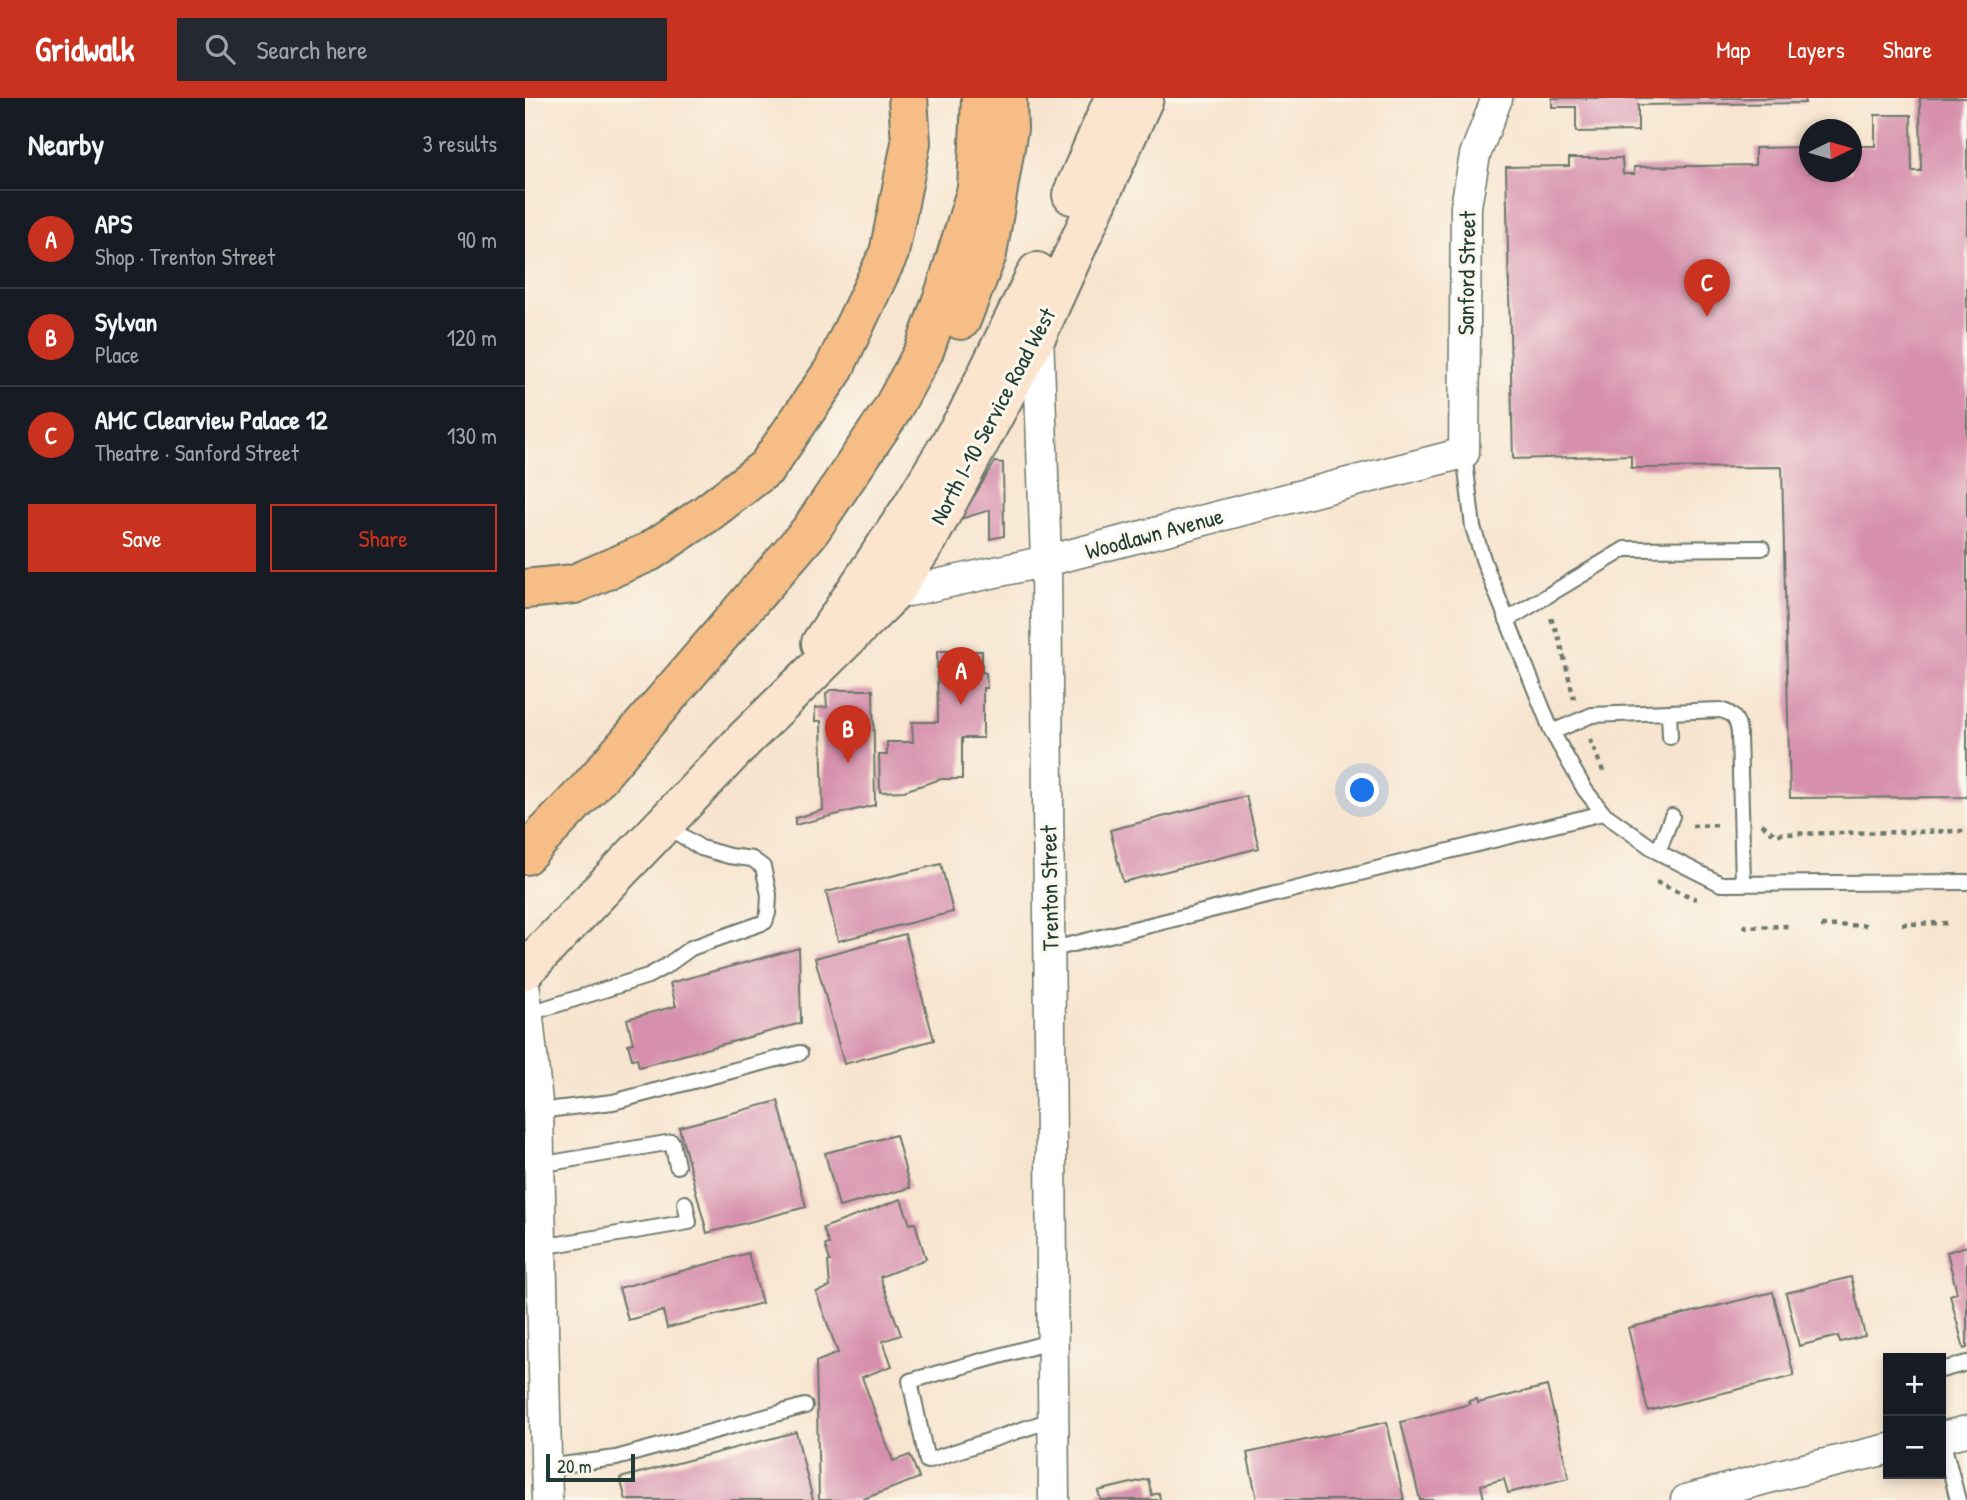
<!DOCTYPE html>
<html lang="en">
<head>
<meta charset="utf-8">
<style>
  body { margin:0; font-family:"Patrick Hand",sans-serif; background:#242831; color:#f1f3f6 }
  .controls { position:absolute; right:21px; bottom:21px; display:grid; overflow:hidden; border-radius:0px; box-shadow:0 4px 10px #0003 }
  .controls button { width:63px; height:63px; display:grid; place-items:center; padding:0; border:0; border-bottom:2px solid #363941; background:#171b24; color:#f1f3f6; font:35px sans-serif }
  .compass { position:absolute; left:1274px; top:21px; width:63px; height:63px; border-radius:50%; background:#171b24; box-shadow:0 4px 10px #0003; rotate:85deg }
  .scale { position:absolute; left:21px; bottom:18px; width:89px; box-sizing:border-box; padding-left:7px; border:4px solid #1f3d34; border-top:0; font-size:19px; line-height:24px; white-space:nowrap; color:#1f3d34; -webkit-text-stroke:5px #fbf7ec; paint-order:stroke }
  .you { position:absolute; left:838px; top:693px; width:24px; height:24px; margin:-18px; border:5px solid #fff; border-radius:50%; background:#1a73e8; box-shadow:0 0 0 10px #1a73e833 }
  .badge { display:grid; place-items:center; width:46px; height:46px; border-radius:50%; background:#c8321e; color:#fff; font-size:23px; font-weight:700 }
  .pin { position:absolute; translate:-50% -58px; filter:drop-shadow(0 2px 4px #0008) }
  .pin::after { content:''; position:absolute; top:37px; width:24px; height:21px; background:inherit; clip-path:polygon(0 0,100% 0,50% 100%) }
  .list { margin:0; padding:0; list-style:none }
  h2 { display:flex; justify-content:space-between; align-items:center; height:91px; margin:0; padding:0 28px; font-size:30px }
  h2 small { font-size:23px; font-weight:400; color:#9ea1a6 }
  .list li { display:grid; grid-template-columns:46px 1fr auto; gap:21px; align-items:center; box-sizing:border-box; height:98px; padding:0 28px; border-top:2px solid #363941 }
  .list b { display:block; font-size:26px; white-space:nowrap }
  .list p { margin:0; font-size:23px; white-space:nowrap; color:#9ea1a6 }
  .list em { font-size:23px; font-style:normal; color:#9ea1a6 }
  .actions { display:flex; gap:14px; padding:21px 28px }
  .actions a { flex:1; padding:16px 0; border:2px solid #c8321e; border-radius:0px; text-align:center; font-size:24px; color:#c8321e }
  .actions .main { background:#c8321e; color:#fff }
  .icon { flex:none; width:38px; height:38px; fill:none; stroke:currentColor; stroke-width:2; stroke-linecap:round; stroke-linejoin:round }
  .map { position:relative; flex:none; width:1442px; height:1402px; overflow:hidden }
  header { display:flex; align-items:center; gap:42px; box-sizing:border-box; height:98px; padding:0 35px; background:#c8321e; color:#fff }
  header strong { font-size:33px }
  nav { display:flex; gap:38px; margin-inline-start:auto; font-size:24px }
  .search { width:490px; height:63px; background:#242831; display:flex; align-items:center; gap:18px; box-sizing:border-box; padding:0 24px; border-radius:0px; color:#9ea1a6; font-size:26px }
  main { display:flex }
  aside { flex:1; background:#171b24 }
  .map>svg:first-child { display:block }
  .building { fill:#d68fac }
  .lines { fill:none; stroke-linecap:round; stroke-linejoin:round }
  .lane-casing { stroke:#6b776a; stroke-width:18 }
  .street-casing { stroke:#6b776a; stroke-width:33 }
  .secondary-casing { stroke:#6b776a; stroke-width:42 }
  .highway-casing { stroke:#6b776a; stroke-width:42 }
  .path { stroke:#6b776a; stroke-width:4.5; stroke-dasharray:5 5; stroke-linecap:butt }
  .lane { stroke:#fff; stroke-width:14 }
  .street { stroke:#fff; stroke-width:30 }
  .secondary { stroke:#fbe5cf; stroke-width:38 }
  .highway { stroke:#f6be86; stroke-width:38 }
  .labels { text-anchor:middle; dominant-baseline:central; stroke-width:6; stroke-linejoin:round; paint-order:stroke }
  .street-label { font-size:23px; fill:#1f3d34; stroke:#fbf7ec }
</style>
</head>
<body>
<header>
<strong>Gridwalk</strong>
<div class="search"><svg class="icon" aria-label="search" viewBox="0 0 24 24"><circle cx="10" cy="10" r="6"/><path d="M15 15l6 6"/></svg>Search here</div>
<nav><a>Map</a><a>Layers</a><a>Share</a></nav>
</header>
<main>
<aside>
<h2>Nearby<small>3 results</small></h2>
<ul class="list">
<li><span class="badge">A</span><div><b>APS</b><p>Shop · Trenton Street</p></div><em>90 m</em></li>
<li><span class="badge">B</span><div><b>Sylvan</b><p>Place</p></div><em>120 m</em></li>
<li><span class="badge">C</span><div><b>AMC Clearview Palace 12</b><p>Theatre · Sanford Street</p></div><em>130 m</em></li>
</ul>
<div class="actions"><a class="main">Save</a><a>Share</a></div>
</aside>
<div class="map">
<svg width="1442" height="1402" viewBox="0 0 1442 1402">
  <rect width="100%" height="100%" fill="#fbf7ec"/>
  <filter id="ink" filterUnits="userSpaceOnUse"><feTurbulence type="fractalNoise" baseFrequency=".0143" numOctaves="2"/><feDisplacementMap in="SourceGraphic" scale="14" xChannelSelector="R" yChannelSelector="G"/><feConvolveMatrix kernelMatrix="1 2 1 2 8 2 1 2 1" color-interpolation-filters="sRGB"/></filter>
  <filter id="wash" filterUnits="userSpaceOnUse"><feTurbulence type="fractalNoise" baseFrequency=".00686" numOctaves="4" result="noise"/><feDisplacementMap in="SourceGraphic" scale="28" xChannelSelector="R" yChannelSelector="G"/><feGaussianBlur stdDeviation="1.57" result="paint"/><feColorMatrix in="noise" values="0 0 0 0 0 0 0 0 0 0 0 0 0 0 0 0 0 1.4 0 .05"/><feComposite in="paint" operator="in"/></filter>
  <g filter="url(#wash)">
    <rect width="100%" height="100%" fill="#f7e4ce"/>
    <g id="blocks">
      <!-- building -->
      <path class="building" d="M1027,0H1280V5L1113,7V33L1051,34V9H1027Z
        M1395,0H1442V699L1265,700L1257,369L1106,370V357L988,361L981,69L1044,68V60H1097L1098,76H1109V69L1230,67V50L1284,49V74H1326V48H1350V17H1386L1387,73H1396Z
        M470,364L478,365L479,438L465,441V412L435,421Z
        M412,553H457V574L461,575L462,590H458V640H437V681H416L379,693L355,694L354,657H362V644H388L387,624H413Z
        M305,592H348L350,707L270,727V720L298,712L296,623H290V610L302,609L301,596Z
        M721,698L734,750L598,784L585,732Z
        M416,766L428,814L313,843L301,794Z
        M380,836L409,942L319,966L290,860Z
        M274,850L276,925L114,969L112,960L107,961L103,946L108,945L102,921L151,908L145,885Z
        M253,1003L281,1109L182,1135L154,1029Z
        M371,1037L385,1090L314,1109L300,1055Z
        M376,1101L385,1126L390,1125L401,1161L355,1179L376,1237L358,1243L367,1268L337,1279L368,1363L385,1357L394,1380L336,1402H294L291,1264L313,1255L291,1194L305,1189L303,1164L305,1163L300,1147L304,1146L298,1130Z
        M1442,1148V1250L1439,1251L1425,1197L1432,1195L1422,1154Z
        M223,1155L237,1205L142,1230L138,1213L103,1222L94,1190Z
        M1326,1179L1340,1238L1315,1244L1313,1238L1274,1248L1261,1195Z
        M1248,1194L1269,1278L1123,1313L1103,1230Z
        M1022,1288L1044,1380L983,1395L979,1381L956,1387L959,1401L955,1402H895L876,1324L945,1306L943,1303L952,1301L953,1305Z
        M862,1324L879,1402H732L722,1355Z
        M271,1334L288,1402H101L95,1380Z
        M623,1381L627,1397L634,1395L635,1402H576L573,1393Z"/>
    </g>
  </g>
  <g filter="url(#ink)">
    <use href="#blocks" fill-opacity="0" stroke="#6b776a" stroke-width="2"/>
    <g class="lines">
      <defs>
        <path id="lane" d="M939,355L948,429L959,464L1027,634L1060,692L1078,715L1133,754L1196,786L1442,784
          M982,522L1100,451L1237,450
          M1144,614L1145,639
          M1027,634L1067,617L1195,612C1209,615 1213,623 1214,636L1218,785
          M1133,754L1147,718
          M524,852L1078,715
          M2,916L123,878L141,868L166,850L240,824L243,815L244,797L238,769L227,761L204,758L176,750L140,727
          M13,1013L88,1004L275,955
          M14,1067L147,1044L152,1068
          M16,1149L164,1124L160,1105
          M528,1243L385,1283L402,1363L529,1321
          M1416,1272L1442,1265
          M1416,1337L1433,1402
          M21,1369L91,1360L280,1308"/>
        <path id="street" d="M513,234L521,463L529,1402
          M356,499L521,463L939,355L941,108L950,57L972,0
          M0,892L13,1013L22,1402
          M1416,1339L1442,1333
          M1161,1402L1258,1376L1363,1351"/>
        <path id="secondary" d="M547,97L589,0
          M296,545L384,413L442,317L512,174
          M0,872L221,640L367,496L403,441L513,235L619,0"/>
        <path id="highway" d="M436,222L462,156L483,31L482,0
          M0,491L49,486L124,454L181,416L242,369L308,273L364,155L386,45L383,0
          M0,757L65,689L285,433L365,315L399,253L421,191L452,91L456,0"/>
      </defs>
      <!-- lane casing -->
      <use href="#lane" class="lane-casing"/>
      <!-- street casing -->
      <use href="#street" class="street-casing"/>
      <!-- secondary casing -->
      <use href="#secondary" class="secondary-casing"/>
      <!-- highway casing -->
      <use href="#highway" class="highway-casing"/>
      <!-- path -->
      <path class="path" d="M1026,520L1035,543L1049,601
        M1065,641L1080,678
        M1237,726L1249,736L1442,733
        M1167,728L1196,727
        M1131,784L1171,801
        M1377,826L1424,825
        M1218,827L1222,829L1263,828
        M1296,828L1344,827"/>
      <!-- lane -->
      <use href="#lane" class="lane"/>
      <!-- street -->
      <use href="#street" class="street"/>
      <!-- secondary -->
      <use href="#secondary" class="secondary"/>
      <!-- highway -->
      <use href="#highway" class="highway"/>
    </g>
  </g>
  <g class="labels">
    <!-- street labels -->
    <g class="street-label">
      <text transform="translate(941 175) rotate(-89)">Sanford Street</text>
      <text transform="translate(467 318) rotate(-62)">North I-10 Service Road West</text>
      <text transform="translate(629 435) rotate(-15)">Woodlawn Avenue</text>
      <text transform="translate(524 790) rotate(-91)">Trenton Street</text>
    </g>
  </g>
</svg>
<div class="controls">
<button>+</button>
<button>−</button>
</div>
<svg class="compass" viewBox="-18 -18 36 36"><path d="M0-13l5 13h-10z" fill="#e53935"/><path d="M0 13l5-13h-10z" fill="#9ea1a6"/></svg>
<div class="scale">20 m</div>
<div class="you"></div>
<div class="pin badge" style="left:436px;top:607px">A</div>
<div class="pin badge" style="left:323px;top:665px">B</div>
<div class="pin badge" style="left:1182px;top:219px">C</div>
</div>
</main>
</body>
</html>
